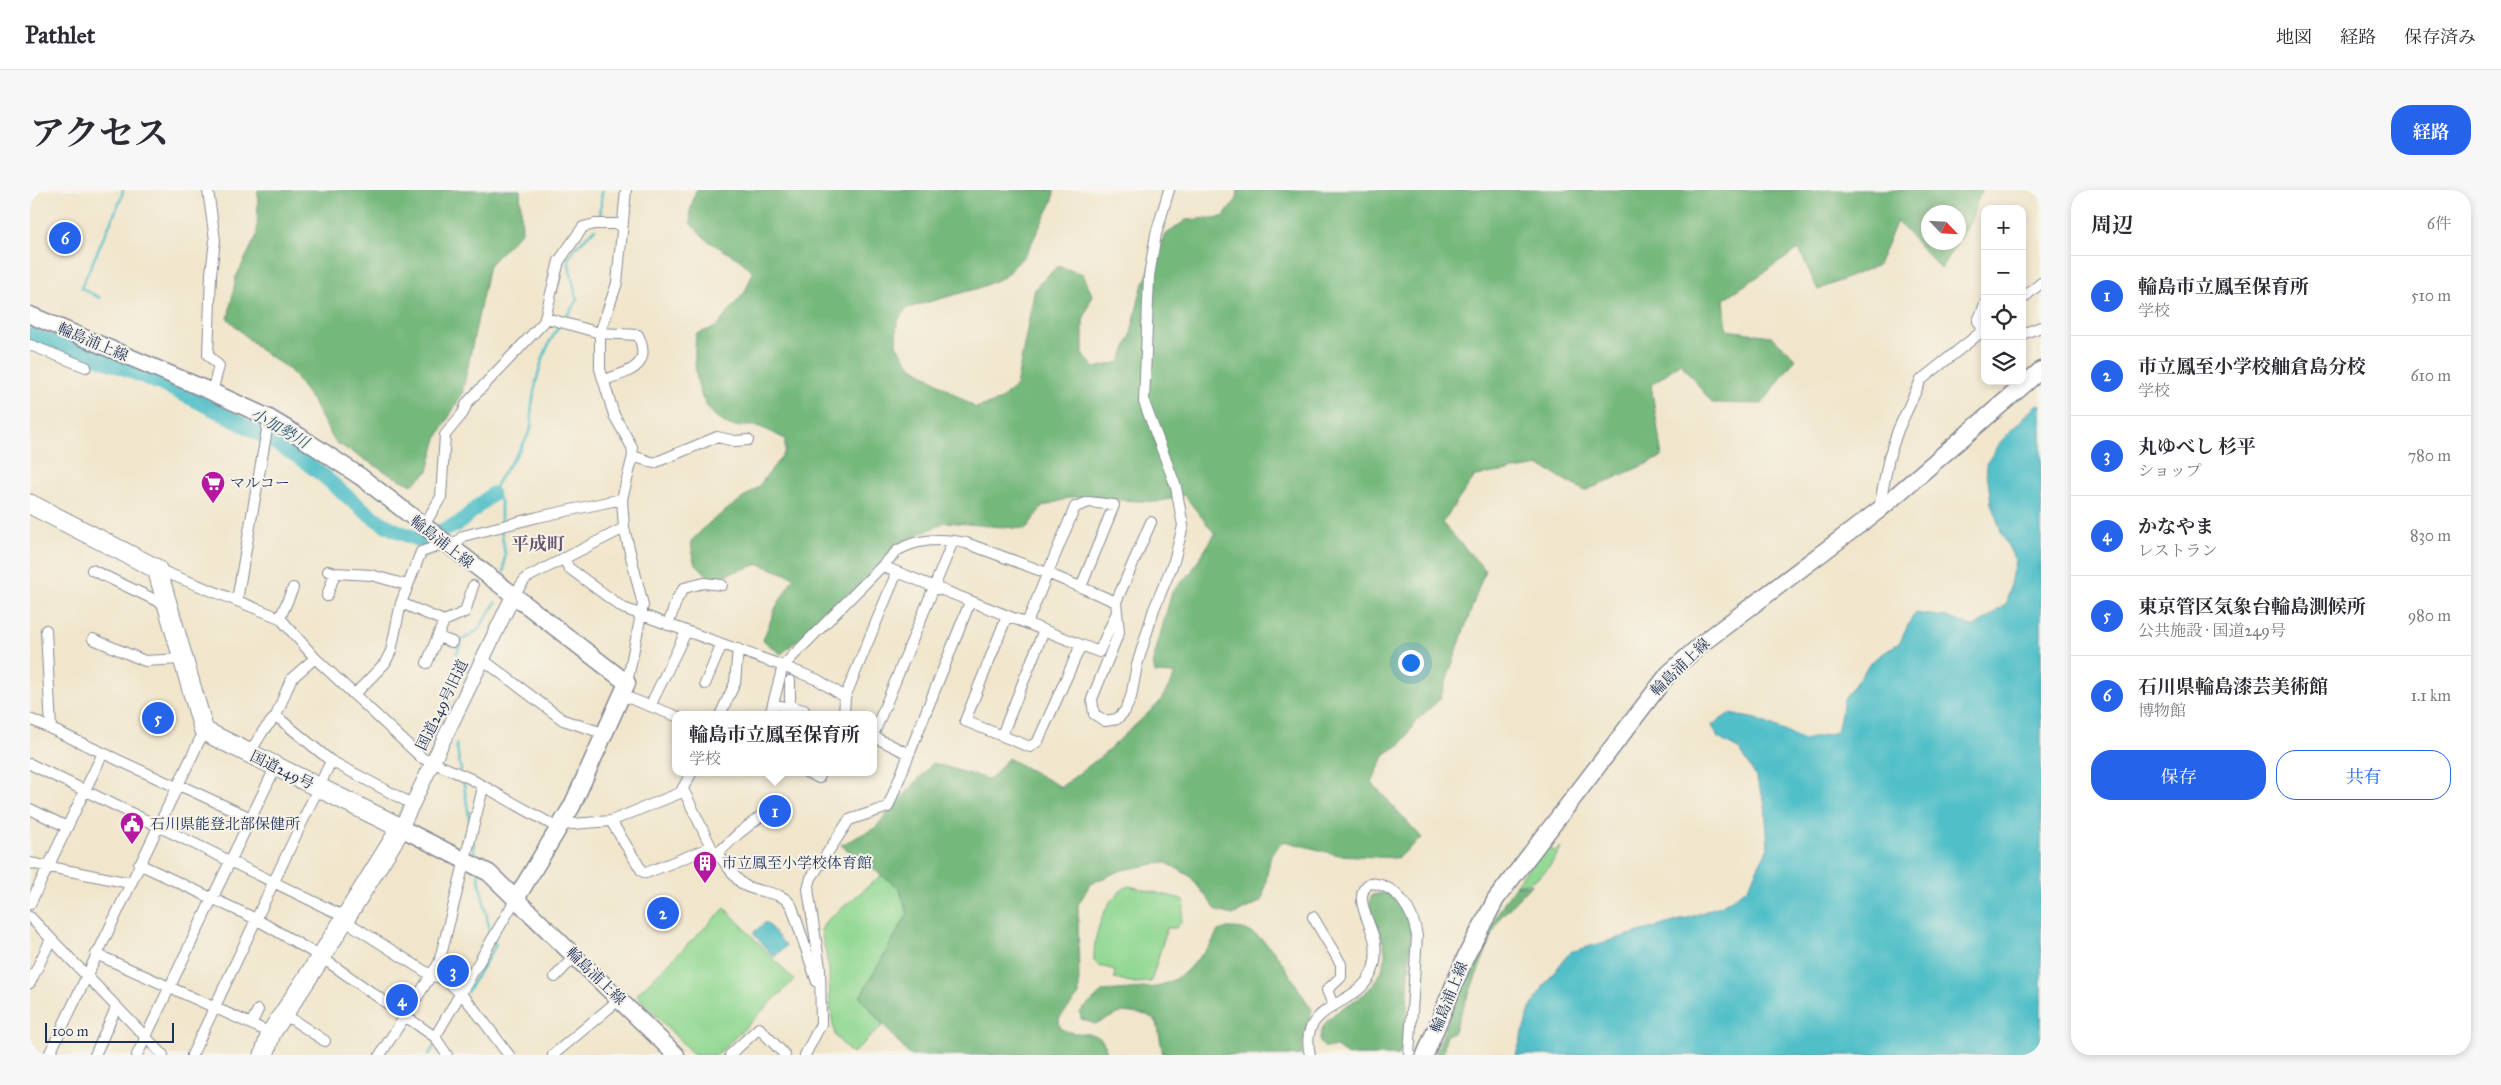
<!DOCTYPE html>
<html lang="ja">
<head>
<meta charset="utf-8">
<style>
  body { margin:0; font-family:"IM FELL Great Primer","Noto Serif JP",serif; background:#f7f7f7; color:#2b2b33 }
  .controls { position:absolute; right:15px; top:15px; display:grid; overflow:hidden; border-radius:10px; box-shadow:0 2px 8px #0003 }
  .controls button { width:45px; height:45px; display:grid; place-items:center; padding:0; border:0; border-bottom:1px solid #e1e1e2; background:#fff; color:#2b2b33; font:25px sans-serif }
  .compass { position:absolute; left:1891px; top:15px; width:45px; height:45px; border-radius:50%; background:#fff; box-shadow:0 2px 8px #0003; rotate:115deg }
  .scale { position:absolute; left:15px; bottom:12px; width:129px; box-sizing:border-box; padding-left:5px; border:2px solid #1b2f5e; border-top:0; font-size:14px; line-height:18px; white-space:nowrap; color:#1b2f5e; -webkit-text-stroke:4px #f7f3e8; paint-order:stroke }
  .you { position:absolute; left:1380px; top:472px; width:18px; height:18px; margin:-12px; border:4px solid #fff; border-radius:50%; background:#1a73e8; box-shadow:0 0 0 8px #1a73e833 }
  .badge { display:grid; place-items:center; width:32px; height:32px; border-radius:50%; background:#2563eb; color:#fff; font-size:16px; font-weight:700 }
  .pin { position:absolute; translate:-50% -50%; border:2px solid #fff; box-shadow:0 1px 5px #0006 }
  .popup { position:absolute; left:642px; top:521px; width:205px; height:65px; box-sizing:border-box; display:grid; place-content:center; border-radius:10px; background:#fff; filter:drop-shadow(0 1px 4px #0005); font-size:16px; white-space:nowrap; color:#7c7c81 }
  .popup b { font-size:19px; color:#2b2b33 }
  .popup::after { content:''; position:absolute; left:50%; top:100%; margin-left:-10px; border:10px solid transparent; border-top-color:#fff }
  .list { margin:0; padding:0; list-style:none }
  h2 { display:flex; justify-content:space-between; align-items:center; height:65px; margin:0; padding:0 20px; font-size:21px }
  h2 small { font-size:16px; font-weight:400; color:#7c7c81 }
  .list li { display:grid; grid-template-columns:32px 1fr auto; gap:15px; align-items:center; box-sizing:border-box; height:80px; padding:0 20px; border-top:1px solid #e1e1e2 }
  .list b { display:block; font-size:19px; white-space:nowrap }
  .list p { margin:0; font-size:16px; white-space:nowrap; color:#7c7c81 }
  .list em { font-size:16px; font-style:normal; color:#7c7c81 }
  .actions { display:flex; gap:10px; padding:15px 20px }
  .actions a { flex:1; padding:11px 0; border:1px solid #2563eb; border-radius:20px; text-align:center; font-size:18px; color:#2563eb }
  .actions .main { background:#2563eb; color:#fff }
  .icon { flex:none; width:28px; height:28px; fill:none; stroke:currentColor; stroke-width:2; stroke-linecap:round; stroke-linejoin:round }
  .map { position:relative; flex:none; width:2011px; height:865px; overflow:hidden; border-radius:20px }
  header { display:flex; align-items:center; gap:30px; box-sizing:border-box; height:70px; padding:0 25px; background:#fff; border-bottom:1px solid #e1e1e2 }
  header strong { font-size:24px }
  nav { display:flex; gap:28px; margin-inline-start:auto; font-size:18px }
  .intro { display:flex; align-items:center; justify-content:space-between; box-sizing:border-box; height:120px; padding:0 30px }
  h1 { margin:0; font-size:35px }
  .button { padding:12px 22px; border-radius:20px; background:#2563eb; color:#fff; font-size:18px; font-weight:700 }
  main { display:flex; gap:30px; padding:0 30px }
  aside { flex:1; background:#fff; border-radius:20px; box-shadow:0 2px 8px #0003 }
  .map>svg:first-child { display:block }
  .green { fill:#91d892; stroke:#568478 }
  .forest { fill:#74b87c; stroke:#48746d }
  .water { fill:#51bfc8; stroke:#367793 }
  .lines { fill:none; stroke-linecap:round; stroke-linejoin:round }
  .stream { stroke:#51bfc8; stroke-width:2.5 }
  .river { stroke:#51bfc8; stroke-width:15 }
  .street-casing { stroke:#868a95; stroke-width:12 }
  .secondary-casing { stroke:#868a95; stroke-width:16 }
  .primary-casing { stroke:#868a95; stroke-width:19 }
  .highway-casing { stroke:#868a95; stroke-width:21 }
  .street { stroke:#fff; stroke-width:10 }
  .secondary { stroke:#fff; stroke-width:14 }
  .primary { stroke:#fff; stroke-width:16 }
  .highway { stroke:#fff; stroke-width:19 }
  .labels { text-anchor:middle; dominant-baseline:central; stroke-width:4; stroke-linejoin:round; paint-order:stroke }
  .street-label { font-size:15px; fill:#1b2f5e; stroke:#f7f3e8 }
  .poi-label { font-size:15px; fill:#1b2f5e; stroke:#f7f3e8; text-anchor:start }
  .water-label { font-size:16px; font-style:italic; fill:#2b5a7e; stroke:#f7f3e8 }
  .quarter-label { font-size:18px; font-weight:bold; fill:#655672; stroke:#f7f3e8 }
</style>
</head>
<body>
<header>
<strong>Pathlet</strong>
<nav><a>地図</a><a>経路</a><a>保存済み</a></nav>
</header>
<div class="intro"><h1>アクセス</h1><a class="button">経路</a></div>
<main>
<div class="map">
<svg width="2011" height="865" viewBox="0 0 2011 865">
  <rect width="100%" height="100%" fill="#f7f3e8"/>
  <filter id="ink" filterUnits="userSpaceOnUse"><feTurbulence type="fractalNoise" baseFrequency=".02" numOctaves="2"/><feDisplacementMap in="SourceGraphic" scale="10" xChannelSelector="R" yChannelSelector="G"/><feConvolveMatrix kernelMatrix="1 2 1 2 8 2 1 2 1" color-interpolation-filters="sRGB"/></filter>
  <filter id="wash" filterUnits="userSpaceOnUse"><feTurbulence type="fractalNoise" baseFrequency=".0096" numOctaves="4" result="noise"/><feDisplacementMap in="SourceGraphic" scale="20" xChannelSelector="R" yChannelSelector="G"/><feGaussianBlur stdDeviation="1.12" result="paint"/><feColorMatrix in="noise" values="0 0 0 0 0 0 0 0 0 0 0 0 0 0 0 0 0 1.4 0 .05"/><feComposite in="paint" operator="in"/></filter>
  <g filter="url(#wash)">
    <rect width="100%" height="100%" fill="#f1e6cc"/>
    <!-- green -->
    <path class="green" d="M1517,655L1525,662L1530,657L1531,658C1519,679 1511,692 1485,695Z
      M852,685L869,698L878,724L830,807L853,835L822,864L805,846L800,816L799,779L791,741L795,732Z
      M1099,696L1152,709L1155,712L1151,732L1146,738H1137L1121,792L1105,793L1084,788L1085,780L1069,776L1064,771C1063,747 1074,706 1099,696Z
      M695,718L764,790L687,865H664L606,805Z"/>
    <!-- forest -->
    <path class="forest" d="M228,0H490L492,41L459,75L432,204L407,248L398,281L382,295L363,286L305,252L281,209L260,180L229,159L198,129L206,87L227,45Z
      M666,0H1024L1023,10L996,64L974,87L949,98L877,118L867,132L866,155L880,175L946,218L969,211L986,196L1005,98L1028,76L1053,84L1062,105L1053,131V165L1065,178L1090,172L1100,148L1111,100L1134,46L1156,30L1193,27L1207,9L1208,0H1951L1940,32L1929,50L1928,22H1898V52L1927,53L1911,79L1867,31L1848,75L1788,100L1769,59L1694,109L1697,140L1741,146L1766,168L1732,214L1682,213L1651,173L1621,195L1632,267L1555,301L1510,276L1445,286L1412,333L1455,380L1410,509L1386,531L1372,553L1355,564L1342,593L1392,648L1367,668L1309,665L1254,651L1241,664L1232,711L1203,725L1187,721L1160,686L1135,672L1092,680L1060,694L1048,715L1049,805L1029,829L1030,838C1048,850 1074,833 1077,865H879L830,807L878,723L869,698L811,655L845,638L903,573L960,590L978,568L1031,597L1073,565L1129,513L1146,484L1125,483L1123,471L1142,402L1161,382L1185,344L1154,305L1127,312L1041,307L1012,317L996,339L915,332L869,354L810,415L751,464L733,450L746,417L764,387L729,374L681,389L664,372L661,351L679,333L728,297L755,262V249C746,245 736,238 726,236C718,235 707,238 699,235C664,219 663,177 666,144L686,137L715,102L723,82L710,70L678,51L661,34L660,21Z
      M1502,694L1469,729L1423,843L1416,845L1413,865H1405C1427,807 1449,748 1485,696Z
      M1354,703L1361,705L1373,718L1381,739L1375,858L1369,862V865H1318L1306,857H1294L1290,853C1288,826 1318,817 1334,804C1341,798 1346,791 1351,782C1367,750 1331,725 1342,705Z
      M1197,738C1203,738 1211,738 1216,740C1248,753 1262,793 1282,819C1279,835 1272,848 1272,865H1133L1127,832L1117,825L1093,822L1065,834L1051,829L1050,822L1073,801L1127,797L1143,790L1153,784L1180,756L1188,741Z"/>
    <!-- water -->
    <path class="water" d="M2007,214L2011,215V865H1486L1500,819L1515,794L1540,762L1661,727L1694,714L1717,699L1738,658L1735,613L1725,585L1710,560L1688,548L1682,535L1699,524L1727,529L1774,550L1807,542L1814,509L1841,472L1870,452L1884,423L1916,427L1945,437L1976,414L1985,370L1972,344L1961,313L1956,274L1973,249Z
      M736,732L756,756L744,767L723,743Z"/>
    <g class="lines">
      <!-- stream -->
      <path class="stream" d="M570,31L572,0
        M70,108L51,98L91,9L93,0
        M533,131L547,111L538,69L544,59L565,39
        M471,334V313L467,305L462,304C470,281 492,264 501,238C503,231 500,222 502,215C506,187 513,158 530,135
        M471,339L475,364L474,382
        M427,463L431,451L448,440L466,412
        M416,498L420,521
        M426,554L431,581
        M433,589L440,633
        M443,651L445,667
        M448,684L461,747
        M437,802L466,755L464,752
        M399,865L405,854"/>
      <!-- river -->
      <path class="river" d="M0,145C89,171 183,215 262,263C294,282 318,311 349,331C361,339 376,345 390,350L428,334L462,304"/>
    </g>
  </g>
  <g filter="url(#ink)">
    <g class="lines">
      <defs>
        <path id="street" d="M178,0L185,50L181,84L178,165L189,176L182,202
          M596,0L587,93L570,143V179L584,225L602,257L603,266L592,309L594,338L613,415L597,493
          M1992,109L2011,93
          M516,128L570,143L608,145C623,177 598,182 574,190
          M1953,140L1948,131L1955,114
          M1992,144L2011,137
          M0,155L56,177
          M603,266L624,273L687,247L705,251L718,250
          M1849,319L1859,267L1868,240L1891,190L1955,139
          M1121,332L1086,412L1089,442L1062,509L1064,524L1075,531L1087,529L1095,521L1101,507L1107,475L1124,419L1144,371L1153,336L1146,297L1114,212L1119,86L1126,44L1139,0
          M393,337L411,307L415,245L433,223L437,213L514,132L529,71L553,37L565,34H593
          M421,359L433,346L508,327L592,309
          M533,368L539,378L593,418L753,476L868,360C889,348 912,348 936,353L1017,383L1086,412
          M852,376L1069,462L1087,422
          M127,379L250,428L285,468L392,568L439,588L528,638
          M62,380L138,416
          M298,381L305,383L341,385L377,395
          M297,406L305,383
          M483,406L496,388L594,338
          M207,410L239,228
          M371,413L414,431
          M977,426L935,531L1000,557L1008,551L1051,455
          M250,428L263,398
          M997,433L1045,317L1059,312L1084,315L1051,397
          M638,435L647,409L654,398L674,393L692,395
          M16,440L21,539
          M408,447L422,452
          M63,449L115,471L152,469
          M452,469L533,530L576,544
          M397,473L414,431L435,422L443,396
          M675,494L692,454
          M324,505L355,473L361,461L371,413L391,362L414,354
          M591,505L646,526
          M743,514L760,518V491
          M620,516L656,442
          M760,517L774,520
          M690,525L705,493L708,459
          M740,525L753,476L788,490L815,507
          M814,525L815,507L867,382
          M246,526L301,571L382,614
          M0,529L144,596L149,595L221,628
          M844,543L923,351
          M972,545L1014,440
          M844,547L879,564
          M219,564L233,541L246,526L261,489L285,468
          M0,574L307,723L314,730L402,786C428,788 462,845 479,865
          M776,582L789,588
          M653,599L682,659
          M0,619L37,637
          M581,631L612,681L616,683L679,658C695,666 700,686 714,695C729,704 754,700 762,717L787,792
          M530,635L581,631L650,603L662,582
          M688,663L708,644L731,626
          M0,673L100,693
          M109,674L226,729L291,767L405,847L417,865
          M0,714L73,563
          M0,727L133,865
          M1283,727L1311,774V787L1297,800L1303,815
          M66,764L241,843
          M525,787L545,766
          M0,793L21,749
          M254,824L295,851
          M221,834L228,820
          M405,847L487,707
          M19,865L174,541
          M65,865L86,818
          M107,865L246,576
          M162,865L301,571
          M350,865L409,773L452,602L451,596
          M523,865L585,813L588,806
          M700,865L729,838L755,865
          M775,865L791,834L790,778L778,699L781,688L819,630L858,617L940,412
          M1280,865C1267,811 1330,819 1343,779C1346,771 1346,762 1345,753C1343,736 1320,705 1340,693C1368,695 1383,721 1387,746L1379,865"/>
        <path id="secondary" d="M371,638L483,406"/>
        <path id="primary" d="M0,125L182,202L239,228L269,246L331,287L597,493L542,616L487,707
          M371,638L459,683L646,865
          M1395,865L1436,766L1466,709L1639,483L1674,452L1849,320L2011,180"/>
        <path id="highway" d="M0,314L127,379L174,541L371,638L291,767L241,843L234,865"/>
      </defs>
      <!-- street casing -->
      <use href="#street" class="street-casing"/>
      <!-- secondary casing -->
      <use href="#secondary" class="secondary-casing"/>
      <!-- primary casing -->
      <use href="#primary" class="primary-casing"/>
      <!-- highway casing -->
      <use href="#highway" class="highway-casing"/>
      <!-- street -->
      <use href="#street" class="street"/>
      <!-- secondary -->
      <use href="#secondary" class="secondary"/>
      <!-- primary -->
      <use href="#primary" class="primary"/>
      <!-- highway -->
      <use href="#highway" class="highway"/>
    </g>
  </g>
  <!-- icons -->
  <defs>
    <symbol id="supermarket-pin" viewBox="-11 -11 22 30"><path d="M0 17L-7.5 6A9.5 9.5 0 1 1 7.5 6Z" fill="#b5179e" stroke="#f7f3e8"/><path d="M-6-5.5h2.5l.6 2H6L4.5 2H-2.5L-4.4-4H-6ZM-1.5 3.2a1.3 1.3 0 1 0 .1 0ZM3 3.2a1.3 1.3 0 1 0 .1 0Z" fill="#fff"/></symbol>
    <symbol id="civic-pin" viewBox="-11 -11 22 30"><path d="M0 17L-7.5 6A9.5 9.5 0 1 1 7.5 6Z" fill="#b5179e" stroke="#f7f3e8"/><path d="M-.6-6.5H3V-4.5H.6V-3L4-1V1h2V6H-6V1h2V-1L-.6-3ZM-1.2 2.5V6h2.4V2.5Z" fill="#fff"/></symbol>
    <symbol id="building-pin" viewBox="-11 -11 22 30"><path d="M0 17L-7.5 6A9.5 9.5 0 1 1 7.5 6Z" fill="#b5179e" stroke="#f7f3e8"/><path d="M-4-6H4V6H1V3H-1V6H-4ZM-2.5-4.3h1.7v1.8h-1.7ZM.8-4.3h1.7v1.8H.8ZM-2.5-1h1.7V.8h-1.7ZM.8-1h1.7V.8H.8Z" fill="#fff"/></symbol>
  </defs>
  <g fill-rule="evenodd">
    <use href="#supermarket-pin" x="169" y="279" width="28" height="38"/>
    <use href="#civic-pin" x="88" y="620" width="28" height="38"/>
    <use href="#building-pin" x="661" y="659" width="28" height="38"/>
  </g>
  <g class="labels">
    <!-- street labels -->
    <g class="street-label">
      <text transform="translate(63 152) rotate(23)">輪島浦上線</text>
      <text transform="translate(412 352) rotate(38)">輪島浦上線</text>
      <text transform="translate(1650 477) rotate(-44)">輪島浦上線</text>
      <text transform="translate(412 515) rotate(-64)">国道249号旧道</text>
      <text transform="translate(252 580) rotate(26)">国道249号</text>
      <text transform="translate(566 786) rotate(44)">輪島浦上線</text>
      <text transform="translate(1419 807) rotate(-68)">輪島浦上線</text>
    </g>
    <!-- poi labels -->
    <g class="poi-label">
      <text x="200" y="293">マルコー</text>
      <text x="120" y="634">石川県能登北部保健所</text>
      <text x="692" y="673">市立鳳至小学校体育館</text>
    </g>
    <!-- water labels -->
    <g class="water-label">
      <text transform="translate(250 238) rotate(30)">小加勢川</text>
    </g>
    <!-- quarter labels -->
    <g class="quarter-label">
      <text x="508" y="354">平成町</text>
    </g>
  </g>
</svg>
<div class="controls">
<button>+</button>
<button>−</button>
<button><svg class="icon" aria-label="locate" viewBox="0 0 24 24"><circle cx="12" cy="12" r="6"/><path d="M12 2v4M12 18v4M2 12h4M18 12h4"/></svg></button>
<button><svg class="icon" aria-label="layers" viewBox="0 0 24 24"><path d="M12 4l9 5-9 5-9-5zM3 14l9 5 9-5"/></svg></button>
</div>
<svg class="compass" viewBox="-18 -18 36 36"><path d="M0-13l5 13h-10z" fill="#e53935"/><path d="M0 13l5-13h-10z" fill="#7c7c81"/></svg>
<div class="scale">100 m</div>
<div class="you"></div>
<div class="pin badge" style="left:745px;top:621px">1</div>
<div class="popup"><b>輪島市立鳳至保育所</b>学校</div>
<div class="pin badge" style="left:633px;top:723px">2</div>
<div class="pin badge" style="left:423px;top:781px">3</div>
<div class="pin badge" style="left:372px;top:810px">4</div>
<div class="pin badge" style="left:128px;top:528px">5</div>
<div class="pin badge" style="left:35px;top:48px">6</div>
</div>
<aside>
<h2>周辺<small>6件</small></h2>
<ul class="list">
<li><span class="badge">1</span><div><b>輪島市立鳳至保育所</b><p>学校</p></div><em>510 m</em></li>
<li><span class="badge">2</span><div><b>市立鳳至小学校舳倉島分校</b><p>学校</p></div><em>610 m</em></li>
<li><span class="badge">3</span><div><b>丸ゆべし 杉平</b><p>ショップ</p></div><em>780 m</em></li>
<li><span class="badge">4</span><div><b>かなやま</b><p>レストラン</p></div><em>830 m</em></li>
<li><span class="badge">5</span><div><b>東京管区気象台輪島測候所</b><p>公共施設 · 国道249号</p></div><em>980 m</em></li>
<li><span class="badge">6</span><div><b>石川県輪島漆芸美術館</b><p>博物館</p></div><em>1.1 km</em></li>
</ul>
<div class="actions"><a class="main">保存</a><a>共有</a></div>
</aside>
</main>
</body>
</html>
